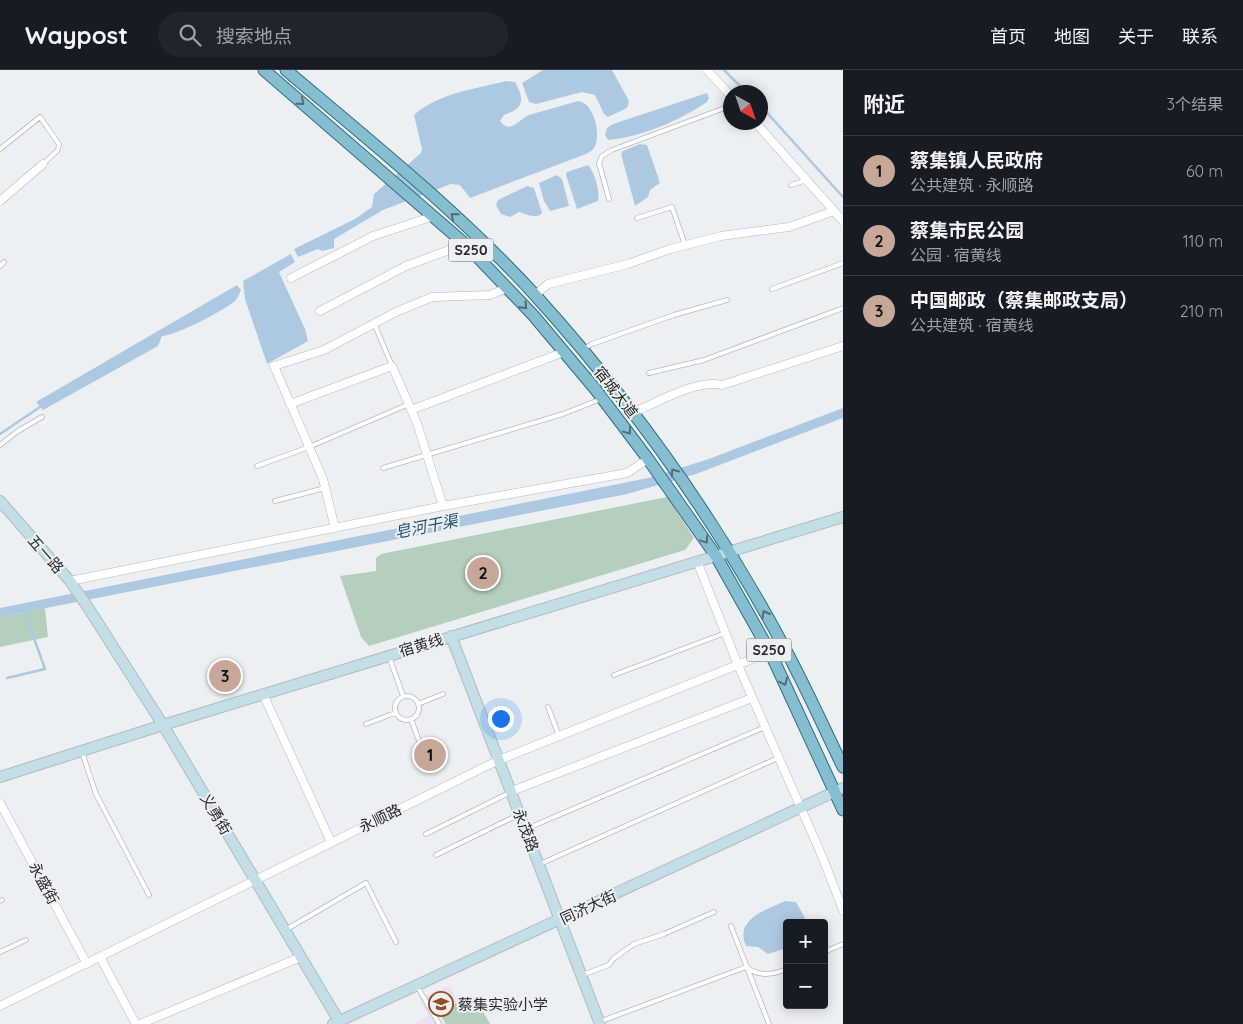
<!DOCTYPE html>
<html lang="zh">
<head>
<meta charset="utf-8">
<style>
  body { margin:0; font-family:Quicksand,"Noto Sans SC",sans-serif; background:#20242c; color:#f1f3f6 }
  .controls { position:absolute; right:15px; bottom:15px; display:grid; overflow:hidden; border-radius:5px; box-shadow:0 2px 12px #0003 }
  .controls button { width:45px; height:45px; display:grid; place-items:center; padding:0; border:0; border-bottom:1px solid #363941; background:#171b24; color:#f1f3f6; font:25px sans-serif }
  .compass { position:absolute; left:723px; top:15px; width:45px; height:45px; border-radius:50%; background:#171b24; box-shadow:0 2px 12px #0003; rotate:140deg }
  .you { position:absolute; left:500px; top:648px; width:18px; height:18px; margin:-12px; border:4px solid #fff; border-radius:50%; background:#1a73e8; box-shadow:0 0 0 8px #1a73e833 }
  .badge { display:grid; place-items:center; width:32px; height:32px; border-radius:50%; background:#c7a898; color:#111; font-size:16px; font-weight:700 }
  .pin { position:absolute; translate:-50% -50%; border:2px solid #fff; box-shadow:0 1px 5px #0006 }
  .list { margin:0; padding:0; list-style:none }
  h2 { display:flex; justify-content:space-between; align-items:center; height:65px; margin:0; padding:0 20px; font-size:21px }
  h2 small { font-size:16px; font-weight:400; color:#9ea1a6 }
  .list li { display:grid; grid-template-columns:32px 1fr auto; gap:15px; align-items:center; box-sizing:border-box; height:70px; padding:0 20px; border-top:1px solid #363941 }
  .list b { display:block; font-size:19px; white-space:nowrap }
  .list p { margin:0; font-size:16px; white-space:nowrap; color:#9ea1a6 }
  .list em { font-size:16px; font-style:normal; color:#9ea1a6 }
  .icon { flex:none; width:28px; height:28px; fill:none; stroke:currentColor; stroke-width:2; stroke-linecap:round; stroke-linejoin:round }
  .map { position:relative; flex:none; width:843px; height:954px; overflow:hidden }
  header { display:flex; align-items:center; gap:30px; box-sizing:border-box; height:70px; padding:0 25px; background:#171b24; border-bottom:1px solid #363941 }
  header strong { font-size:24px }
  nav { display:flex; gap:28px; margin-inline-start:auto; font-size:18px }
  .search { width:350px; height:45px; background:#20242c; display:flex; align-items:center; gap:12px; box-sizing:border-box; padding:0 18px; border-radius:28px; color:#9ea1a6; font-size:19px }
  main { display:flex }
  aside { flex:1; background:#171b24 }
  .map>svg:first-child { display:block }
  .education { fill:#ece0f4 }
  .green { fill:#b5cfbc }
  .water { fill:#adc9e1 }
  .lines { fill:none; stroke-linecap:round; stroke-linejoin:round }
  .stream { stroke:#adc9e1; stroke-width:2.5 }
  .lane-casing { stroke:#b6b9bc; stroke-width:5.5 }
  .street-casing { stroke:#b6b9bc; stroke-width:9 }
  .secondary-casing { stroke:#b6b9bc; stroke-width:12 }
  .primary-casing { stroke:#306e81; stroke-width:13 }
  .lane { stroke:#fff; stroke-width:4 }
  .street { stroke:#fff; stroke-width:8 }
  .secondary { stroke:#c2dfe7; stroke-width:10 }
  .primary { stroke:#85bed0; stroke-width:11 }
  .oneway { stroke:#526d75 }
  .labels { text-anchor:middle; dominant-baseline:central; stroke-width:4; stroke-linejoin:round; paint-order:stroke }
  .shield { fill:#edf0f3; stroke:#636567; stroke-width:1 }
  .shield-label { font-size:14px; font-weight:bold; fill:#282a2b }
  .street-label { font-size:15px; fill:#282a2b; stroke:#edf0f3 }
  .poi-label { font-size:15px; fill:#282a2b; stroke:#edf0f3; text-anchor:start }
  .water-label { font-size:16px; font-style:italic; fill:#215071; stroke:#edf0f3 }
</style>
</head>
<body>
<header>
<strong>Waypost</strong>
<div class="search"><svg class="icon" aria-label="search" viewBox="0 0 24 24"><circle cx="10" cy="10" r="6"/><path d="M15 15l6 6"/></svg>搜索地点</div>
<nav><a>首页</a><a>地图</a><a>关于</a><a>联系</a></nav>
</header>
<main>
<div class="map">
<svg width="843" height="954" viewBox="0 0 843 954">
  <rect width="100%" height="100%" fill="#edf0f3"/>
  <!-- education -->
  <path class="education" d="M450,915L463,943L480,936L490,954H414L428,946L420,928Z"/>
  <!-- green -->
  <path class="green" d="M667,427L694,468L685,480L369,576L361,567L340,506L376,501V488L381,484Z
    M45,538L48,567L0,577V547Z
    M458,932L463,943L480,936L490,954H446L439,942Z"/>
  <!-- water -->
  <path class="water" d="M543,0H612L629,31L627,38L608,47L604,44L595,25L582,22L536,34L529,32L522,13Z
    M506,11L515,12C525,30 524,38 504,45L500,51C510,65 519,49 529,45L578,31C594,33 601,63 595,76C593,80 590,82 586,84L470,128L460,115L451,114L383,140L334,169V178L322,181L318,179L298,187L294,179L355,149L372,137L374,124L421,83L422,79L414,45C438,23 476,19 506,11Z
    M707,23L709,28L707,32C679,51 641,67 608,70L605,65L607,58L613,54Z
    M640,74L647,75L660,113L650,120L648,127L635,136L621,84L623,81Z
    M588,95C595,103 600,121 598,131L577,139L566,105L567,102Z
    M557,105L562,109L569,136L550,141L544,131L539,113Z
    M527,116L534,118L542,143C536,150 527,144 519,142L510,147L501,144L496,135L498,130Z
    M291,184L295,192L279,202L305,259L308,271L267,294L245,229L243,211Z
    M237,215L241,220C239,224 238,228 235,231C225,240 175,266 162,266L158,276L43,340L36,332Z
    M843,338V348L696,404L627,424L0,547V538L648,408L706,390Z
    M785,831L796,832L805,848L804,853H787V878L768,884L758,877L746,876C734,849 766,840 785,831Z"/>
  <g class="lines">
    <!-- stream -->
    <path class="stream" d="M724,0L744,20
      M760,35L843,127
      M0,364L40,337
      M7,608L45,599L24,540"/>
    <defs>
      <path id="lane" d="M0,79L40,47L59,74L58,80L43,94
        M791,115L807,110
        M609,129L599,93L602,86L612,80L730,36
        M637,148L672,137L685,175
        M0,196L4,192
        M772,219L843,193
        M374,253L392,296
        M583,279L592,274L674,245L727,230
        M649,303L704,290L843,238
        M0,375L18,361L42,347
        M257,396L309,377L409,334
        M383,398L563,344L601,329
        M275,431L325,418
        M389,586L403,626
        M614,605L725,563
        M395 638a12 12 0 1 1 24 0a12 12 0 1 1-24 0Z
        M418,634L443,624
        M548,637L559,666
        M411,649L422,679
        M366,654L395,643
        M82,682L96,724L149,825
        M526,759L765,657
        M426,764L509,723
        M436,785L520,744
        M540,794L778,688
        M0,831L2,830
        M731,856L769,954
        M287,859L366,813L396,872
        M0,882L26,870
        M824,882L843,874
        M582,905L609,895L613,889L634,874L664,864L714,842
        M417,916L439,954
        M599,952L746,897C760,907 772,905 787,899"/>
      <path id="street" d="M707,0L730,25
        M755,52L843,151
        M0,131L43,94
        M291,208L373,166L434,146
        M535,225L548,214L628,194L670,179L721,166L789,157L834,141
        M320,241L406,196L465,174
        M290,334L392,296L417,353L443,436
        M411,340L564,282
        M632,343C656,333 696,309 722,315L843,276
        M335,458L323,409L274,296L324,280L396,242L432,227L490,225L507,218
        M697,491L738,595L822,786L843,840
        M70,511L443,436L627,403L648,389
        M263,624L331,772
        M512,721L752,628
        M0,733L87,894
        M100,887L136,954
        M0,936L499,690L770,582
        M140,954L301,887"/>
      <path id="secondary" d="M0,431L70,511L89,539L163,655L339,951
        M451,566L600,954
        M0,707L163,655L843,447
        M333,954L843,718"/>
      <path id="primary" d="M264,0L465,174L533,245L596,320L648,389L716,486L770,582L843,740
        M286,0C370,71 461,144 535,225C630,330 716,450 783,575C805,615 823,656 843,697"/>
    </defs>
    <!-- lane casing -->
    <use href="#lane" class="lane-casing"/>
    <!-- street casing -->
    <use href="#street" class="street-casing"/>
    <!-- secondary casing -->
    <use href="#secondary" class="secondary-casing"/>
    <!-- primary casing -->
    <use href="#primary" class="primary-casing"/>
    <!-- lane -->
    <use href="#lane" class="lane"/>
    <!-- street -->
    <use href="#street" class="street"/>
    <!-- secondary -->
    <use href="#secondary" class="secondary"/>
    <!-- primary -->
    <use href="#primary" class="primary"/>
  </g>
  <!-- one-way arrows -->
  <defs><path id="oneway-chevron" d="M-2-3.5L2.5 0L-2 3.5" fill="none" stroke-width="1.6" stroke-linecap="round" stroke-linejoin="round" transform="scale(1.25)"/></defs>
  <g class="oneway">
    <use href="#oneway-chevron" transform="translate(301 32) rotate(40)"/>
    <use href="#oneway-chevron" transform="translate(454 146) rotate(-139)"/>
    <use href="#oneway-chevron" transform="translate(524 236) rotate(46)"/>
    <use href="#oneway-chevron" transform="translate(628 361) rotate(53)"/>
    <use href="#oneway-chevron" transform="translate(674 402) rotate(-125)"/>
    <use href="#oneway-chevron" transform="translate(705 470) rotate(56)"/>
    <use href="#oneway-chevron" transform="translate(765 544) rotate(-120)"/>
    <use href="#oneway-chevron" transform="translate(784 612) rotate(65)"/>
  </g>
  <!-- icons -->
  <defs>
    <symbol id="school-ring" viewBox="-11 -11 22 22"><circle r="9.5" fill="#edf0f3" stroke="#934d24" stroke-width="1.5"/><path d="M0-5L7-2L0 1L-7-2ZM-4 1L0 2.5L4 1V4Q0 6-4 4Z" fill="#934d24"/></symbol>
  </defs>
  <g fill-rule="evenodd">
    <use href="#school-ring" x="427" y="920" width="28" height="28"/>
  </g>
  <g class="labels">
    <!-- shield labels -->
    <g class="shield">
      <rect x="448.5" y="168.5" width="45" height="23" rx="4"/>
      <rect x="746.5" y="568.5" width="45" height="23" rx="4"/>
    </g>
    <g class="shield-label">
      <text x="471" y="180">S250</text>
      <text x="769" y="580">S250</text>
    </g>
    <!-- street labels -->
    <g class="street-label">
      <text transform="translate(616 322) rotate(52)">宿城大道</text>
      <text transform="translate(46 484) rotate(49)">五一路</text>
      <text transform="translate(421 575) rotate(-17)">宿黄线</text>
      <text transform="translate(216 744) rotate(59)">义勇街</text>
      <text transform="translate(380 748) rotate(-26)">永顺路</text>
      <text transform="translate(526 760) rotate(69)">永茂路</text>
      <text transform="translate(44 813) rotate(62)">永盛街</text>
      <text transform="translate(588 837) rotate(-25)">同济大街</text>
    </g>
    <!-- poi labels -->
    <g class="poi-label">
      <text x="458" y="934">蔡集实验小学</text>
    </g>
    <!-- water labels -->
    <g class="water-label">
      <text transform="translate(426 456) rotate(-11)">皂河干渠</text>
    </g>
  </g>
</svg>
<div class="controls">
<button>+</button>
<button>−</button>
</div>
<svg class="compass" viewBox="-18 -18 36 36"><path d="M0-13l5 13h-10z" fill="#e53935"/><path d="M0 13l5-13h-10z" fill="#9ea1a6"/></svg>
<div class="you"></div>
<div class="pin badge" style="left:430px;top:685px">1</div>
<div class="pin badge" style="left:483px;top:503px">2</div>
<div class="pin badge" style="left:225px;top:606px">3</div>
</div>
<aside>
<h2>附近<small>3个结果</small></h2>
<ul class="list">
<li><span class="badge">1</span><div><b>蔡集镇人民政府</b><p>公共建筑 · 永顺路</p></div><em>60 m</em></li>
<li><span class="badge">2</span><div><b>蔡集市民公园</b><p>公园 · 宿黄线</p></div><em>110 m</em></li>
<li><span class="badge">3</span><div><b>中国邮政（蔡集邮政支局）</b><p>公共建筑 · 宿黄线</p></div><em>210 m</em></li>
</ul>
</aside>
</main>
</body>
</html>
